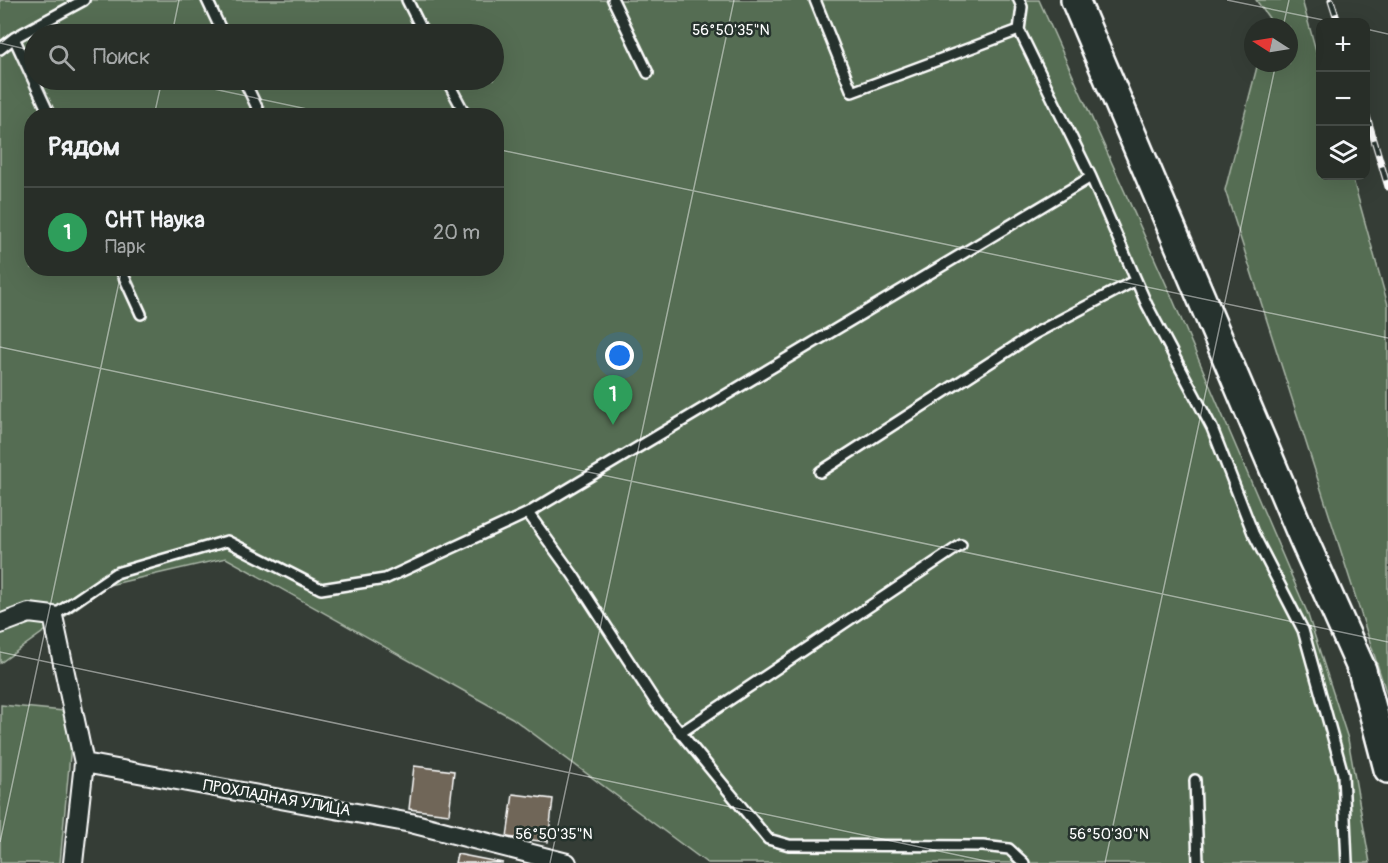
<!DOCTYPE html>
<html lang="ru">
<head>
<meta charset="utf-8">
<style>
  body { margin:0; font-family:Pangolin,sans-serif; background:#303630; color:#f1f3f6 }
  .controls { position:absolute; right:18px; top:18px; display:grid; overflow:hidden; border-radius:12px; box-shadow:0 6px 24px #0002 }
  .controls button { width:54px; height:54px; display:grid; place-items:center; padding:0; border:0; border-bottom:2px solid #444a45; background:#282e28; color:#f1f3f6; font:30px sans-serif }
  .compass { position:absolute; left:1244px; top:18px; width:54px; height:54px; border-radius:50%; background:#282e28; box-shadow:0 6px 24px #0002; rotate:282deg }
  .you { position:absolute; left:620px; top:356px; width:21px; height:21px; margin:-15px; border:4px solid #fff; border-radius:50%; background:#1a73e8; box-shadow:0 0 0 9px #1a73e833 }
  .badge { display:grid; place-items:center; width:39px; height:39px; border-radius:50%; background:#ffd166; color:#fff; font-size:20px; font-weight:700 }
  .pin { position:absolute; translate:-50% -50px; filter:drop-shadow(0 2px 3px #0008) }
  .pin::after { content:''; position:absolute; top:32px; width:21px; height:18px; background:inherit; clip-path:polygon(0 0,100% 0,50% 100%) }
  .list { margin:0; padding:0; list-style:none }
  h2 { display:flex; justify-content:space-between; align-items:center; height:78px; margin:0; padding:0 24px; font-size:26px }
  h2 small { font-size:20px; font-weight:400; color:#a5a8a8 }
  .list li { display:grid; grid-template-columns:39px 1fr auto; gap:18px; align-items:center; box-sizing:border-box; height:90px; padding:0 24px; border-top:2px solid #444a45 }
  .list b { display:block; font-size:22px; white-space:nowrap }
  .list p { margin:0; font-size:20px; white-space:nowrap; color:#a5a8a8 }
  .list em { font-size:20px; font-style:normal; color:#a5a8a8 }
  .icon { flex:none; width:33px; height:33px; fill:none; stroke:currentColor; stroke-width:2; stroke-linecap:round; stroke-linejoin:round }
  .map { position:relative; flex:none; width:1388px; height:863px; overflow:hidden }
  .search { position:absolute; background:#282e28; box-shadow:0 6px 24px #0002; left:24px; top:24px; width:480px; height:66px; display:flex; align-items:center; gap:15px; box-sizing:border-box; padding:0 21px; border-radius:33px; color:#a5a8a8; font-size:22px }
  .panel { position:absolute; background:#282e28; box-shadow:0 6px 24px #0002; left:24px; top:108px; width:480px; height:168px; border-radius:24px }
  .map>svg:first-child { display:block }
  .green { fill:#556d52; stroke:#aab6a8; stroke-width:1.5; fill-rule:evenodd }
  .building { fill:#706658; stroke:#fff; stroke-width:1.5 }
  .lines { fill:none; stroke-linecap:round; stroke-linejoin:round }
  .lane-casing { stroke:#fff; stroke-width:14 }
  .street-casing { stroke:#fff; stroke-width:22 }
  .secondary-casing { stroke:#fff; stroke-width:32 }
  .lane { stroke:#26332d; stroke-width:9 }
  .street { stroke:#26332d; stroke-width:18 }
  .secondary { stroke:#26332d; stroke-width:27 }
  .rail-casing { stroke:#fff; stroke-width:7 }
  .rail { stroke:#26332d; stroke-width:4.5; stroke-dasharray:14; stroke-linecap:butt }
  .ticks { fill:none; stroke:#fff; stroke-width:1.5; stroke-opacity:0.45 }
  .labels { text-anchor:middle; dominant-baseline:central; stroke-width:5; stroke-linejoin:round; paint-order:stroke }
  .street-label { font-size:16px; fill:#fff; stroke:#26332d }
  .ticks-label { font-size:15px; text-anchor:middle; fill:#fff; stroke:#26332d; stroke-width:5; stroke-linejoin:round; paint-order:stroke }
</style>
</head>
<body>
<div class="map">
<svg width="1388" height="863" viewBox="0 0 1388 863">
  <rect width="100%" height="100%" fill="#353d36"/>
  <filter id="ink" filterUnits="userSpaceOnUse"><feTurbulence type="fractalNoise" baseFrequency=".0167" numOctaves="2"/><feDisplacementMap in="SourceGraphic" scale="12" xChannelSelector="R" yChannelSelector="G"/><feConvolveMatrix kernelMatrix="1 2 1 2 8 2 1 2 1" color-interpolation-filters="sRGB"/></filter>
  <g filter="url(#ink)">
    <!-- green -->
    <path class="green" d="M0,0H1039L1170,293L1307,612L1348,739L1370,863H707L512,718L226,558L109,585L0,663ZM34,34H494V80H34ZM32,116H496V268H32Z
      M1256,0H1302L1320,65V176H1352L1388,305V698L1225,190L1258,63H1289V27H1267L1269,18Z
      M1,705L74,712L60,863H0Z"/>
    <!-- building -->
    <path class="building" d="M414,766L454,771L449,814L409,809Z
      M513,794L553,799L548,842L507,837Z
      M457,854L503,863H455Z"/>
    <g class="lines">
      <defs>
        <path id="lane" d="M207,0L223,34
          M407,0L424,34
          M613,0L648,73
          M815,0L852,92L1019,30L1091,177L1147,305L1212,428L1253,533L1303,630L1343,774L1347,863
          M1019,0L1022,7L1019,30
          M14,38L50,116
          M0,49L14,38L84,0
          M244,80L261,116
          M447,80L466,116
          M120,268L141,314
          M820,472L1034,334L1136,280
          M528,513L573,575L656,703L768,839L789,845L983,846L1009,849L1024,863
          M53,616L116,573L227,541L321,589L385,579L528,513L1091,177
          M680,733L961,545
          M1195,780L1198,863"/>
        <path id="street" d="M0,624L29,613L53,616L84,763
          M73,863L84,763L411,823L567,863"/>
        <path id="secondary" d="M1075,0L1303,538L1362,670L1388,769"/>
      </defs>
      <!-- lane casing -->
      <use href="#lane" class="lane-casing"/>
      <!-- street casing -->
      <use href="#street" class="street-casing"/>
      <!-- secondary casing -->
      <use href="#secondary" class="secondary-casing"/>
      <!-- lane -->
      <use href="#lane" class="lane"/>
      <!-- street -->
      <use href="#street" class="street"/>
      <!-- secondary -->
      <use href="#secondary" class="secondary"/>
      <defs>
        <path id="rail" d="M1331,0L1338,22
          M1366,113L1388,187"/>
      </defs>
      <!-- rail casing -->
      <use href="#rail" class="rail-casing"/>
      <!-- rail -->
      <use href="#rail" class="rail"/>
    </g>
  </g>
  <!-- ticks -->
  <path class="ticks" d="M1227,0L1333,22M1283,27L1289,0M1366,29L1388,34M172,34L179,0M0,43L34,51M171,80L340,116M154,116L162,80M496,149L1388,338M0,347L1388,642M0,652L995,863M0,842L122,268M550,863L734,0M1105,863L1276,63"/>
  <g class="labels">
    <!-- street labels -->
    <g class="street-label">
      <text transform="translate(277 798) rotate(10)">ПРОХЛАДНАЯ УЛИЦА</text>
    </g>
  </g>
  <g class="ticks-label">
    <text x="731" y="35">56°50'35"N</text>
    <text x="554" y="839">56°50'35"N</text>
    <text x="1109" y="839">56°50'30"N</text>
  </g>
</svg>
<div class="controls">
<button>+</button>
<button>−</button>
<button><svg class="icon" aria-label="layers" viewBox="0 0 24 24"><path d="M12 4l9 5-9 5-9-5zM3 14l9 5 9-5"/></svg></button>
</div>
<svg class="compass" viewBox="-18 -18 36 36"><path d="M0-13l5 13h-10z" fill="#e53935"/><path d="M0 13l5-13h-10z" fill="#a5a8a8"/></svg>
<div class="you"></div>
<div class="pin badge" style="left:613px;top:425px;background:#2e9e5b">1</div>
<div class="search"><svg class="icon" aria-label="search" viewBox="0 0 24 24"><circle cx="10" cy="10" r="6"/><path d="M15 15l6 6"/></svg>Поиск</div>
<section class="panel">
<h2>Рядом<small></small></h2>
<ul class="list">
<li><span class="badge" style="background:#2e9e5b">1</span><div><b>СНТ Наука</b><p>Парк</p></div><em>20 m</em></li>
</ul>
</section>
</div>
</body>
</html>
